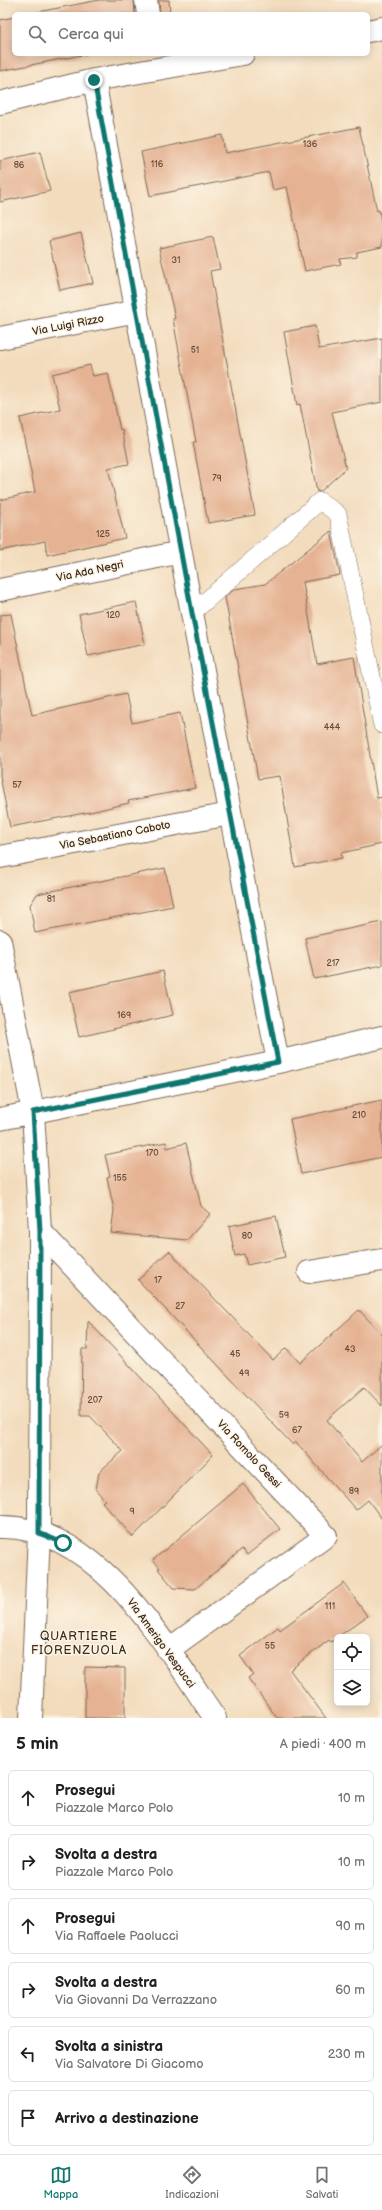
<!DOCTYPE html>
<html lang="it">
<head>
<meta charset="utf-8">
<style>
  body { margin:0; font-family:"Balsamiq Sans",sans-serif; background:#f2f2f2; color:#202124 }
  .controls { position:absolute; right:12px; bottom:12px; display:grid; overflow:hidden; border-radius:6px; box-shadow:0 2px 10px #0003 }
  .controls button { width:36px; height:36px; display:grid; place-items:center; padding:0; border:0; border-bottom:1px solid #e0e0e0; background:#fff; color:#202124; font:20px sans-serif }
  .stop { position:absolute; width:12px; height:12px; margin:-9px; border:3px solid #0f766e; border-radius:50%; background:#fff }
  .stop.end { background:#0f766e; border-color:#fff; box-shadow:0 1px 4px #0008 }
  .list { margin:0; padding:0; list-style:none }
  h2 { display:flex; justify-content:space-between; align-items:center; height:52px; margin:0; padding:0 16px; font-size:17px }
  h2 small { font-size:13px; font-weight:400; color:#757577 }
  .list li { display:grid; grid-template-columns:26px 1fr auto; gap:12px; align-items:center; box-sizing:border-box; height:56px; margin:0 8px 8px; padding:0 8px; border:1px solid #e0e0e0; border-radius:6px }
  .list b { display:block; font-size:15px; white-space:nowrap }
  .list p { margin:0; font-size:13px; white-space:nowrap; color:#757577 }
  .list em { font-size:13px; font-style:normal; color:#757577 }
  .icon { flex:none; width:22px; height:22px; fill:none; stroke:currentColor; stroke-width:2; stroke-linecap:round; stroke-linejoin:round }
  .map { position:relative; flex:none; width:382px; height:1718px; overflow:hidden }
  .search { position:absolute; background:#fff; box-shadow:0 2px 10px #0003; left:12px; right:12px; top:12px; height:44px; display:flex; align-items:center; gap:10px; box-sizing:border-box; padding:0 14px; border-radius:6px; color:#757577; font-size:15px }
  .sheet { height:436px; background:#fff }
  nav { display:flex; justify-content:space-around; align-items:center; box-sizing:border-box; height:56px; border-top:1px solid #e0e0e0; background:#fff; font-size:11px; color:#757577 }
  nav a { display:grid; justify-items:center; gap:2px }
  nav .on { color:#0f766e }
  .map>svg:first-child { display:block }
  .building { fill:#e5b293 }
  .lines { fill:none; stroke-linecap:round; stroke-linejoin:round }
  .service-casing { stroke:#7b6856; stroke-width:18 }
  .minor-casing { stroke:#7b6856; stroke-width:24 }
  .service { stroke:#fff; stroke-width:17 }
  .minor { stroke:#fff; stroke-width:22 }
  .route { stroke:#0f766e; stroke-width:5 }
  .labels { text-anchor:middle; dominant-baseline:central; stroke-width:3; stroke-linejoin:round; paint-order:stroke }
  .number-label { font-size:9px; fill:#664c3b }
  .street-label { font-size:11px; fill:#3b2a1e; stroke:#fcf5e5 }
  .neighbourhood-label { font-size:12px; letter-spacing:1px; fill:#3b2a1e; stroke:#fcf5e5 }
</style>
</head>
<body>
<div class="map">
<svg width="382" height="1718" viewBox="0 0 382 1718">
  <rect width="100%" height="100%" fill="#fcf5e5"/>
  <filter id="ink" filterUnits="userSpaceOnUse"><feTurbulence type="fractalNoise" baseFrequency=".025" numOctaves="2"/><feDisplacementMap in="SourceGraphic" scale="8" xChannelSelector="R" yChannelSelector="G"/><feConvolveMatrix kernelMatrix="1 2 1 2 8 2 1 2 1" color-interpolation-filters="sRGB"/></filter>
  <filter id="wash" filterUnits="userSpaceOnUse"><feTurbulence type="fractalNoise" baseFrequency=".012" numOctaves="4" result="noise"/><feDisplacementMap in="SourceGraphic" scale="16" xChannelSelector="R" yChannelSelector="G"/><feGaussianBlur stdDeviation="0.9" result="paint"/><feColorMatrix in="noise" values="0 0 0 0 0 0 0 0 0 0 0 0 0 0 0 0 0 1.4 0 .05"/><feComposite in="paint" operator="in"/></filter>
  <g filter="url(#wash)">
    <rect width="100%" height="100%" fill="#f3dcbd"/>
    <g id="blocks">
      <!-- building -->
      <path class="building" d="M99,0H134L135,14H28Z
        M159,0H169L170,14H160Z
        M14,17V54H87L0,71V20Z
        M359,127L377,211L379,210L382,227V247L357,252V257L340,259L341,264L305,271L287,187L273,190L269,172L150,196L141,152L222,135L225,153Z
        M40,152L50,191L0,202V161Z
        M81,233L93,283L60,290L49,241Z
        M213,237L220,269L210,271L255,515L208,523L193,442H196L173,319L175,318L159,248Z
        M315,326L319,349L382,338V402L332,412L346,468L321,491L317,492L300,404L297,405L284,332Z
        M90,365L93,376L108,373L120,430L122,429L129,464L108,468L125,538L47,555L45,541L0,551V500L35,492L20,418L60,409L52,374Z
        M331,531L340,575L303,582L317,664L354,657L377,798L382,797V844L341,853L342,858L295,867L280,776L258,779L225,597L235,589L265,584Z
        M136,602L145,644L88,656L79,614Z
        M11,614L32,715L126,694L132,723L180,713L195,788L128,801L129,803L90,812L10,827L0,776V615Z
        M165,868L173,906L35,933L30,905L37,894Z
        M382,922V965L314,979L305,938Z
        M163,971L173,1015L79,1037L69,992Z
        M382,1100V1157L301,1174L290,1119Z
        M166,1142L167,1148L186,1143L201,1206L210,1214L187,1240L111,1233L114,1210L107,1177L110,1176L105,1155Z
        M276,1216L285,1257L247,1265L244,1254L235,1256L229,1226Z
        M169,1251L273,1360L286,1348L300,1363L359,1310L382,1334V1406L364,1387L327,1420L362,1462L382,1444V1519L368,1500L356,1510L296,1442L293,1445L138,1280Z
        M88,1321L213,1455L133,1537L102,1502L105,1500L96,1490L99,1472L123,1451L90,1416H81L82,1349H87Z
        M243,1484L280,1529L247,1555L242,1549L195,1589L174,1588L158,1569L160,1568L153,1560Z
        M344,1583L367,1616L331,1642L329,1640L290,1670L326,1718H277L248,1678L253,1674L240,1656L278,1627L280,1630Z
        M85,1667L125,1668V1718H85Z"/>
    </g>
  </g>
  <g filter="url(#ink)">
    <use href="#blocks" fill-opacity="0" stroke="#7b6856" stroke-width="1"/>
    <g class="lines">
      <defs>
        <path id="service" d="M192,613L320,501L338,514L382,725"/>
        <path id="minor" d="M146,0L148,14
          M368,31L382,28
          M94,80L192,613L278,1062
          M0,103L94,80L243,54
          M0,338L137,311
          M0,590L181,552
          M0,857L230,814
          M0,941L33,1112L40,1231L39,1533L31,1718
          M0,1119L278,1062L382,1037
          M40,1231L326,1536L168,1650
          M309,1272L382,1260
          M0,1527C99,1525 166,1647 215,1718"/>
      </defs>
      <!-- service casing -->
      <use href="#service" class="service-casing"/>
      <!-- minor casing -->
      <use href="#minor" class="minor-casing"/>
      <!-- service -->
      <use href="#service" class="service"/>
      <!-- minor -->
      <use href="#minor" class="minor"/>
    </g>
  </g>
  <g class="lines" filter="url(#ink)">
    <!-- route -->
    <path class="route" d="M63,1543L39,1533L40,1231L33,1112L278,1062L192,613L94,80"/>
  </g>
  <g class="labels">
    <!-- number labels -->
    <g class="number-label">
      <text x="310" y="144">136</text>
      <text x="157" y="164">116</text>
      <text x="19" y="165">86</text>
      <text x="176" y="260">31</text>
      <text x="195" y="350">51</text>
      <text x="217" y="478">79</text>
      <text x="103" y="534">125</text>
      <text x="113" y="615">120</text>
      <text x="332" y="727">444</text>
      <text x="17" y="785">57</text>
      <text x="51" y="899">81</text>
      <text x="333" y="963">217</text>
      <text x="124" y="1015">169</text>
      <text x="359" y="1115">210</text>
      <text x="152" y="1153">170</text>
      <text x="120" y="1178">155</text>
      <text x="247" y="1236">80</text>
      <text x="158" y="1280">17</text>
      <text x="180" y="1306">27</text>
      <text x="350" y="1349">43</text>
      <text x="235" y="1354">45</text>
      <text x="244" y="1373">49</text>
      <text x="95" y="1400">207</text>
      <text x="284" y="1415">59</text>
      <text x="297" y="1430">67</text>
      <text x="354" y="1491">89</text>
      <text x="132" y="1511">9</text>
      <text x="330" y="1606">111</text>
      <text x="270" y="1646">55</text>
    </g>
    <!-- street labels -->
    <g class="street-label">
      <text transform="translate(68 325) rotate(-11)">Via Luigi Rizzo</text>
      <text transform="translate(90 571) rotate(-12)">Via Ada Negri</text>
      <text transform="translate(115 835) rotate(-11)">Via Sebastiano Caboto</text>
      <text transform="translate(249 1454) rotate(47)">Via Romolo Gessi</text>
      <text transform="translate(161 1643) rotate(54)">Via Amerigo Vespucci</text>
    </g>
    <!-- neighbourhood labels -->
    <g class="neighbourhood-label">
      <text x="79" y="1636">QUARTIERE<tspan x="79" dy="14">FIORENZUOLA</tspan></text>
    </g>
  </g>
</svg>
<div class="controls">
<button><svg class="icon" aria-label="locate" viewBox="0 0 24 24"><circle cx="12" cy="12" r="6"/><path d="M12 2v4M12 18v4M2 12h4M18 12h4"/></svg></button>
<button><svg class="icon" aria-label="layers" viewBox="0 0 24 24"><path d="M12 4l9 5-9 5-9-5zM3 14l9 5 9-5"/></svg></button>
</div>
<div class="stop" style="left:63px;top:1543px"></div>
<div class="stop end" style="left:94px;top:80px"></div>
<div class="search"><svg class="icon" aria-label="search" viewBox="0 0 24 24"><circle cx="10" cy="10" r="6"/><path d="M15 15l6 6"/></svg>Cerca qui</div>
</div>
<section class="sheet">
<h2>5 min<small>A piedi · 400 m</small></h2>
<ul class="list">
<li><svg class="icon" aria-label="ahead" viewBox="0 0 24 24"><path d="M12 20V5M6 11l6-6 6 6"/></svg><div><b>Prosegui</b><p>Piazzale Marco Polo</p></div><em>10 m</em></li>
<li><svg class="icon" aria-label="right" viewBox="0 0 24 24"><path d="M7 20v-9h11M14 6l5 5-5 5"/></svg><div><b>Svolta a destra</b><p>Piazzale Marco Polo</p></div><em>10 m</em></li>
<li><svg class="icon" aria-label="ahead" viewBox="0 0 24 24"><path d="M12 20V5M6 11l6-6 6 6"/></svg><div><b>Prosegui</b><p>Via Raffaele Paolucci</p></div><em>90 m</em></li>
<li><svg class="icon" aria-label="right" viewBox="0 0 24 24"><path d="M7 20v-9h11M14 6l5 5-5 5"/></svg><div><b>Svolta a destra</b><p>Via Giovanni Da Verrazzano</p></div><em>60 m</em></li>
<li><svg class="icon" aria-label="left" viewBox="0 0 24 24"><path d="M17 20v-9H6M10 6l-5 5 5 5"/></svg><div><b>Svolta a sinistra</b><p>Via Salvatore Di Giacomo</p></div><em>230 m</em></li>
<li><svg class="icon" aria-label="arrive" viewBox="0 0 24 24"><path d="M6 21V4h12l-3 4 3 4H6"/></svg><div><b>Arrivo a destinazione</b></div></li>
</ul>
</section>
<nav>
<a class="on"><svg class="icon" aria-label="map" viewBox="0 0 24 24"><path d="M3 6l6-2 6 2 6-2v14l-6 2-6-2-6 2zM9 4v14M15 6v14"/></svg>Mappa</a>
<a><svg class="icon" aria-label="directions" viewBox="0 0 24 24"><path d="M12 3l9 9-9 9-9-9zM9 14v-3h6M13 9l2 2-2 2"/></svg>Indicazioni</a>
<a><svg class="icon" aria-label="saved" viewBox="0 0 24 24"><path d="M7 4h10v16l-5-4-5 4z"/></svg>Salvati</a>
</nav>
</body>
</html>
